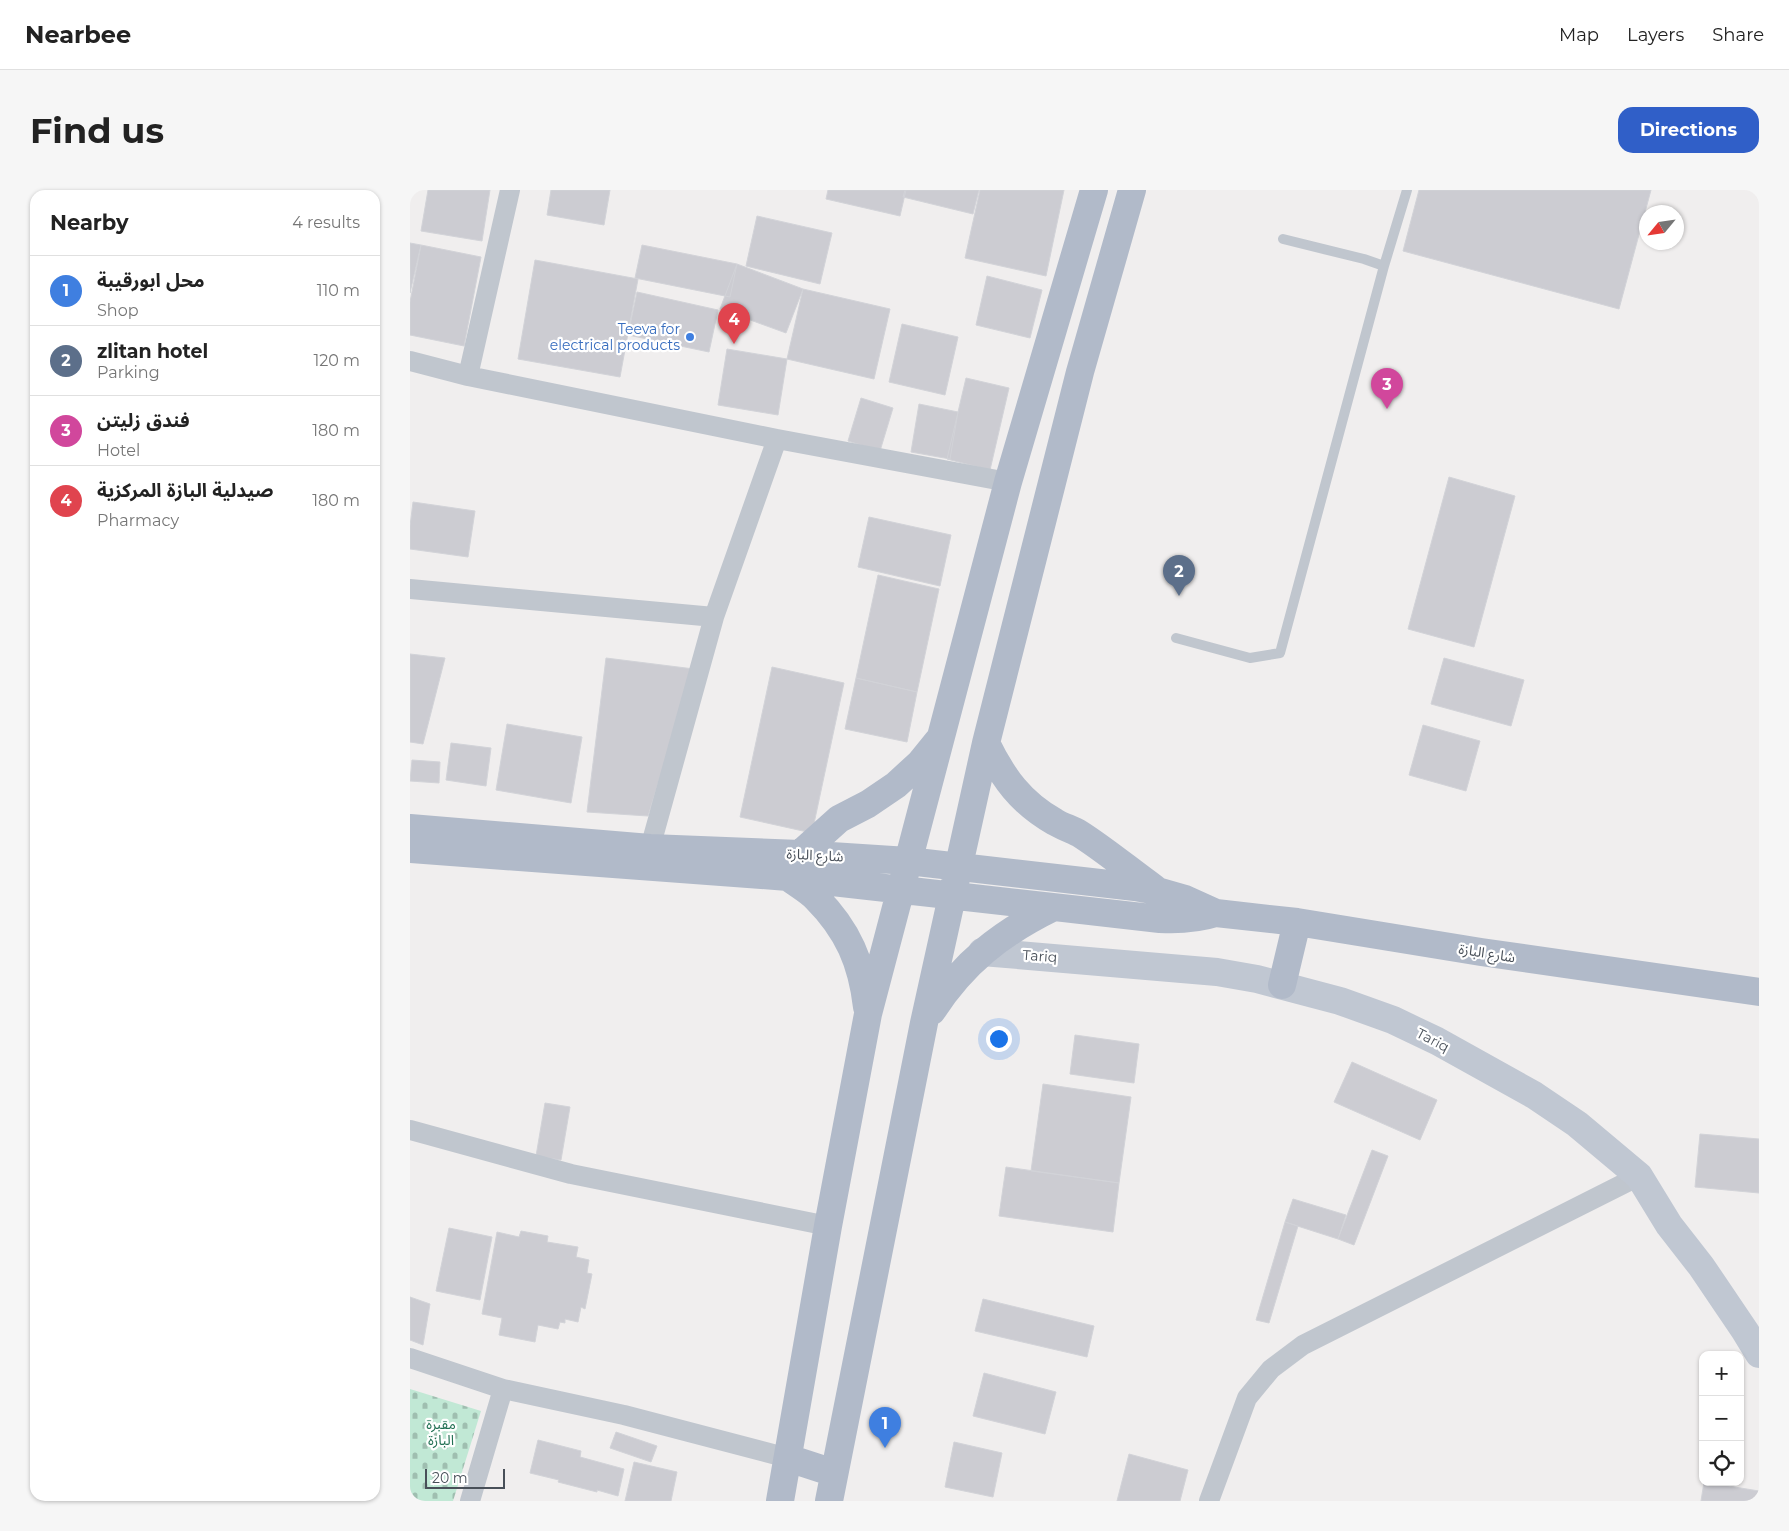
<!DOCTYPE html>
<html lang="en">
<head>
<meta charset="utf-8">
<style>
  body { margin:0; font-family:Montserrat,"Noto Sans Arabic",sans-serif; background:#f6f6f6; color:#222 }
  .controls { position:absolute; right:15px; bottom:15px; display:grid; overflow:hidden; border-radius:10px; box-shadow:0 1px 4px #0004 }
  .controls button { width:45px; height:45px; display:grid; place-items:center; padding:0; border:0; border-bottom:1px solid #e0e0e0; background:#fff; color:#222; font:25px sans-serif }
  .compass { position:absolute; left:1229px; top:15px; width:45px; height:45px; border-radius:50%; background:#fff; box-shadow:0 1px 4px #0004; rotate:241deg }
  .scale { position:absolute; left:15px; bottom:12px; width:80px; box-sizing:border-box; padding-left:5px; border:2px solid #484f58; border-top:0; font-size:14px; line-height:18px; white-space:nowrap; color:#484f58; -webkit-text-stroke:4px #fff; paint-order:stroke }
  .you { position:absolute; left:588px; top:848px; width:18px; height:18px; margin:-12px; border:4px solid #fff; border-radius:50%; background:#1a73e8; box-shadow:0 0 0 8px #1a73e833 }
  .badge { display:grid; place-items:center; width:32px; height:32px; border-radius:50%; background:#305fc8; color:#fff; font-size:16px; font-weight:700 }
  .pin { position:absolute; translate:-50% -41px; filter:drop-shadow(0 1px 2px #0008) }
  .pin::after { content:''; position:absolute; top:26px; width:18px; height:15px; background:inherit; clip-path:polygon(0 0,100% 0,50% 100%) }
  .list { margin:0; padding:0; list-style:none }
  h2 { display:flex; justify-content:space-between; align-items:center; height:65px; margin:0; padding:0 20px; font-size:21px }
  h2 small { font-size:16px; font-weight:400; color:#767676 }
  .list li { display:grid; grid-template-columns:32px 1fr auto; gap:15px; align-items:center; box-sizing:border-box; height:70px; padding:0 20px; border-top:1px solid #e0e0e0 }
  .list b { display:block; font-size:19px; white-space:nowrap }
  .list p { margin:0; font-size:16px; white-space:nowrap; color:#767676 }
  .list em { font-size:16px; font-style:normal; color:#767676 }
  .icon { flex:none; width:28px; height:28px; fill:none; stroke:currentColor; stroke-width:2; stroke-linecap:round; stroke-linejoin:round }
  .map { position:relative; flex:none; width:1349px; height:1311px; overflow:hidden; border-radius:15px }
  header { display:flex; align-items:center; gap:30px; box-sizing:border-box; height:70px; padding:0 25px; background:#fff; border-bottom:1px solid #e0e0e0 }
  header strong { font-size:24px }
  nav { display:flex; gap:28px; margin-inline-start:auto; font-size:18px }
  .intro { display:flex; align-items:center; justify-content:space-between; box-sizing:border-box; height:120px; padding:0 30px }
  h1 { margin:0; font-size:35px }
  .button { padding:12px 22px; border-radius:15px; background:#305fc8; color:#fff; font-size:18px; font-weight:700 }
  main { display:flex; gap:30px; padding:0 30px }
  aside { flex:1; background:#fff; border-radius:15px; box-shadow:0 1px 4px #0004 }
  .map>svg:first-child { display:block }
  .cemetery { fill:url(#cemetery-stones) }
  .building { fill:#ccccd2; stroke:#d2d3d8 }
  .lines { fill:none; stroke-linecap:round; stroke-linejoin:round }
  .service { stroke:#c0c6ce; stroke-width:10 }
  .minor { stroke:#c0c6ce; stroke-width:20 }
  .secondary { stroke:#c0c7d2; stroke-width:28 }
  .primary { stroke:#b1bac9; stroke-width:28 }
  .shop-dot { fill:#3f7fe0; stroke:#fff; stroke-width:2 }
  .labels { text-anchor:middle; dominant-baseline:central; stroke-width:4.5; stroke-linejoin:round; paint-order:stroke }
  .shop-label { font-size:14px; fill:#366cbe; stroke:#fff; text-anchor:end }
  .street-label { font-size:14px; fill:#484f58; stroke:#fff }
  .park-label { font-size:14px; fill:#227053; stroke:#fff }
</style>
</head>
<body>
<header>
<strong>Nearbee</strong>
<nav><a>Map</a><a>Layers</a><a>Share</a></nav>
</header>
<div class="intro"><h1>Find us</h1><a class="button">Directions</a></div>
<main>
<aside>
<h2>Nearby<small>4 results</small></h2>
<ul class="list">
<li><span class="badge" style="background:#3f7fe0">1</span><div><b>محل ابورقيبة</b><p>Shop</p></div><em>110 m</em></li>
<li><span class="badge" style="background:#5c6f8a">2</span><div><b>zlitan hotel</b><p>Parking</p></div><em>120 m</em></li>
<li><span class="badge" style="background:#d1479c">3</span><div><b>فندق زليتن</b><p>Hotel</p></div><em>180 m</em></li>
<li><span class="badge" style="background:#e0444e">4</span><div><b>صيدلية البازة المركزية</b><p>Pharmacy</p></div><em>180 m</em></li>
</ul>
</aside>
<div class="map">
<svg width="1349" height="1311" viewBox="0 0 1349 1311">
  <defs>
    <pattern id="cemetery-stones" width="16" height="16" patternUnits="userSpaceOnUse" patternTransform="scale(1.25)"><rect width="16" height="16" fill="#c1e8d5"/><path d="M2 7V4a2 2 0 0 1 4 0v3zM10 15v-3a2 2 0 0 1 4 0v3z" fill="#9fbeb0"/></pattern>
  </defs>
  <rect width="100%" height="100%" fill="#f0eeee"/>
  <!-- cemetery -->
  <path class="cemetery" d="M0,1199L71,1221L43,1311H0Z"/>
  <!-- building -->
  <path class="building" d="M18,0H80L72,51L11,41Z
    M141,0H200L194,35L137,25Z
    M418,0H496L490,26L416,9Z
    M495,0H569L563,24L493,7Z
    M570,0H654L636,86L555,68Z
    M1009,0H1241L1209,119L993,61Z
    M347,26L422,43L410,94L336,76Z
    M0,53L11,55L0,103Z
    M11,55L71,67L54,156L0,145V112Z
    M232,55L327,74L320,107L225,88Z
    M125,70L228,89L210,187L108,169Z
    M327,74L393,99L376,143L310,119Z
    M577,86L632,100L620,148L566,135Z
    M393,99L480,119L464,189L377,169Z
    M227,102L308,120L299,162L218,145Z
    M492,134L548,147L535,205L479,192Z
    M317,159L377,169L368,225L308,215Z
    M556,188L599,198L580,280L537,269Z
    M451,208L483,218L470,261L438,251Z
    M509,214L548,222L540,269L501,262Z
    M1039,287L1105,306L1064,457L998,439Z
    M3,312L65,321L58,367L0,359V336Z
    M459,327L541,345L530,396L448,377Z
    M468,385L529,399L507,502L446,488Z
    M0,464L35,468L13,554L0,552Z
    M196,468L284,479L238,626L177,622Z
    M1034,468L1114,490L1101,536L1021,514Z
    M362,477L434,493L402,643L330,627Z
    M446,488L507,502L497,552L435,539Z
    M97,534L172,547L161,613L86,600Z
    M1013,535L1070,551L1056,601L999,585Z
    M41,553L81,558L76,596L36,590Z
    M2,570L30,572L29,593L0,591Z
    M665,845L729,854L724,893L660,884Z
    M942,872L1027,910L1010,950L924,912Z
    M633,894L721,907L709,993L621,981Z
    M135,913L160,917L151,970L126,966Z
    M1290,944L1349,949V1003L1285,997Z
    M962,960L978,966L944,1055L928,1049Z
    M596,977L709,993L703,1042L589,1026Z
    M883,1009L936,1025L928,1049L875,1032Z
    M875,1032L888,1036L859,1133L846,1130Z
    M39,1038L82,1047L70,1110L26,1101Z
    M111,1041L138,1046L137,1052L168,1057L166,1067L179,1070L177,1083L182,1084L175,1119L171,1117L168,1132L155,1129V1133L150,1132L148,1139L128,1135L125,1152L89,1145L92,1128L72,1124L87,1042L109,1047Z
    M0,1107L20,1114L13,1155L0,1150Z
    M573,1109L684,1136L677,1167L565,1141Z
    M574,1183L646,1202L635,1244L563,1226Z
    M206,1242L247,1256L241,1272L200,1258Z
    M128,1250L171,1261L170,1267L214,1279L208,1306L187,1300V1302L148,1292L149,1290L120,1283Z
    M544,1252L592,1263L583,1307L535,1297Z
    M719,1264L778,1280L770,1311H707Z
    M224,1272L267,1282L261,1311H215Z
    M1294,1292L1349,1301V1311H1291Z"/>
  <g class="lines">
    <!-- service -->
    <path class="service" d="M974,76L997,0
      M766,448L840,468L870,463L974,76L954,69L873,49"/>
    <!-- minor -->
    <path class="minor" d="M0,171L58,186L367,249L598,292
      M58,186L100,0
      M0,399L304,427
      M240,658L304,427L367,249
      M0,940L161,984L418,1036
      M0,1168L93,1199L214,1225L378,1268
      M60,1311L93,1199
      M799,1311L837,1208L861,1179L893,1155L1229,986"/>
    <!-- secondary -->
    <path class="secondary" d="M572,762L807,782L847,789L930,811L983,830L1027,851L1124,905L1167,934L1229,986L1259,1035L1291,1076L1335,1141L1349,1164"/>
    <!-- primary -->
    <path class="primary" d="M576,553C593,588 611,613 645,632C653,637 662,639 670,644C695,660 719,680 744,698
      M0,638L240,658L390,664L498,671L725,697L747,701L775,709L806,723L887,732L1071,762L1349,802
      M0,659L378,687L750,729C769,730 787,729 806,723
      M390,664L429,629L458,614L486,595L510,573L527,552
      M378,687C387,694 398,700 406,708C438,740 452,773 457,817
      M872,795L887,732
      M522,821C553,773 591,743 642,718
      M378,1268L424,1283
      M370,1311L418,1036L458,824L598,292L684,0
      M419,1311L514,833L576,553L670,182L722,0"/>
  </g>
  <!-- markers -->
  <circle class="shop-dot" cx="280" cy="147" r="5"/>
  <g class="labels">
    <!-- shop labels -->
    <g class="shop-label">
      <text x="270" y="139">Teeva for<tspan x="270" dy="16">electrical products</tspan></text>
    </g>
    <!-- street labels -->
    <g class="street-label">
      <text transform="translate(405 665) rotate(3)">شارع البازة</text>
      <text transform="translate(1077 763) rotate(9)">شارع البازة</text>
      <text transform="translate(630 766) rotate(4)">Tariq</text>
      <text transform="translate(1023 850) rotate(28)">Tariq</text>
    </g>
    <!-- park labels -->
    <g class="park-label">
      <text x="31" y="1234">مقبرة<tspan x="31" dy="16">البازة</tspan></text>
    </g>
  </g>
</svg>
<div class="controls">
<button>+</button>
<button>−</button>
<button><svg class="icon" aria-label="locate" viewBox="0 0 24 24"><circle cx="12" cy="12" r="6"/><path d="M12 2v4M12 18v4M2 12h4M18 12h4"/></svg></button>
</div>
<svg class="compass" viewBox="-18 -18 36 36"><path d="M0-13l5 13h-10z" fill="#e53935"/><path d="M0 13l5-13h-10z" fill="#767676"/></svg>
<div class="scale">20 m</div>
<div class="you"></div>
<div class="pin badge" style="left:475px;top:1258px;background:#3f7fe0">1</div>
<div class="pin badge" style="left:769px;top:406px;background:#5c6f8a">2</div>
<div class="pin badge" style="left:977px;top:219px;background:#d1479c">3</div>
<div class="pin badge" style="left:324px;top:154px;background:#e0444e">4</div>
</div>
</main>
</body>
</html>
